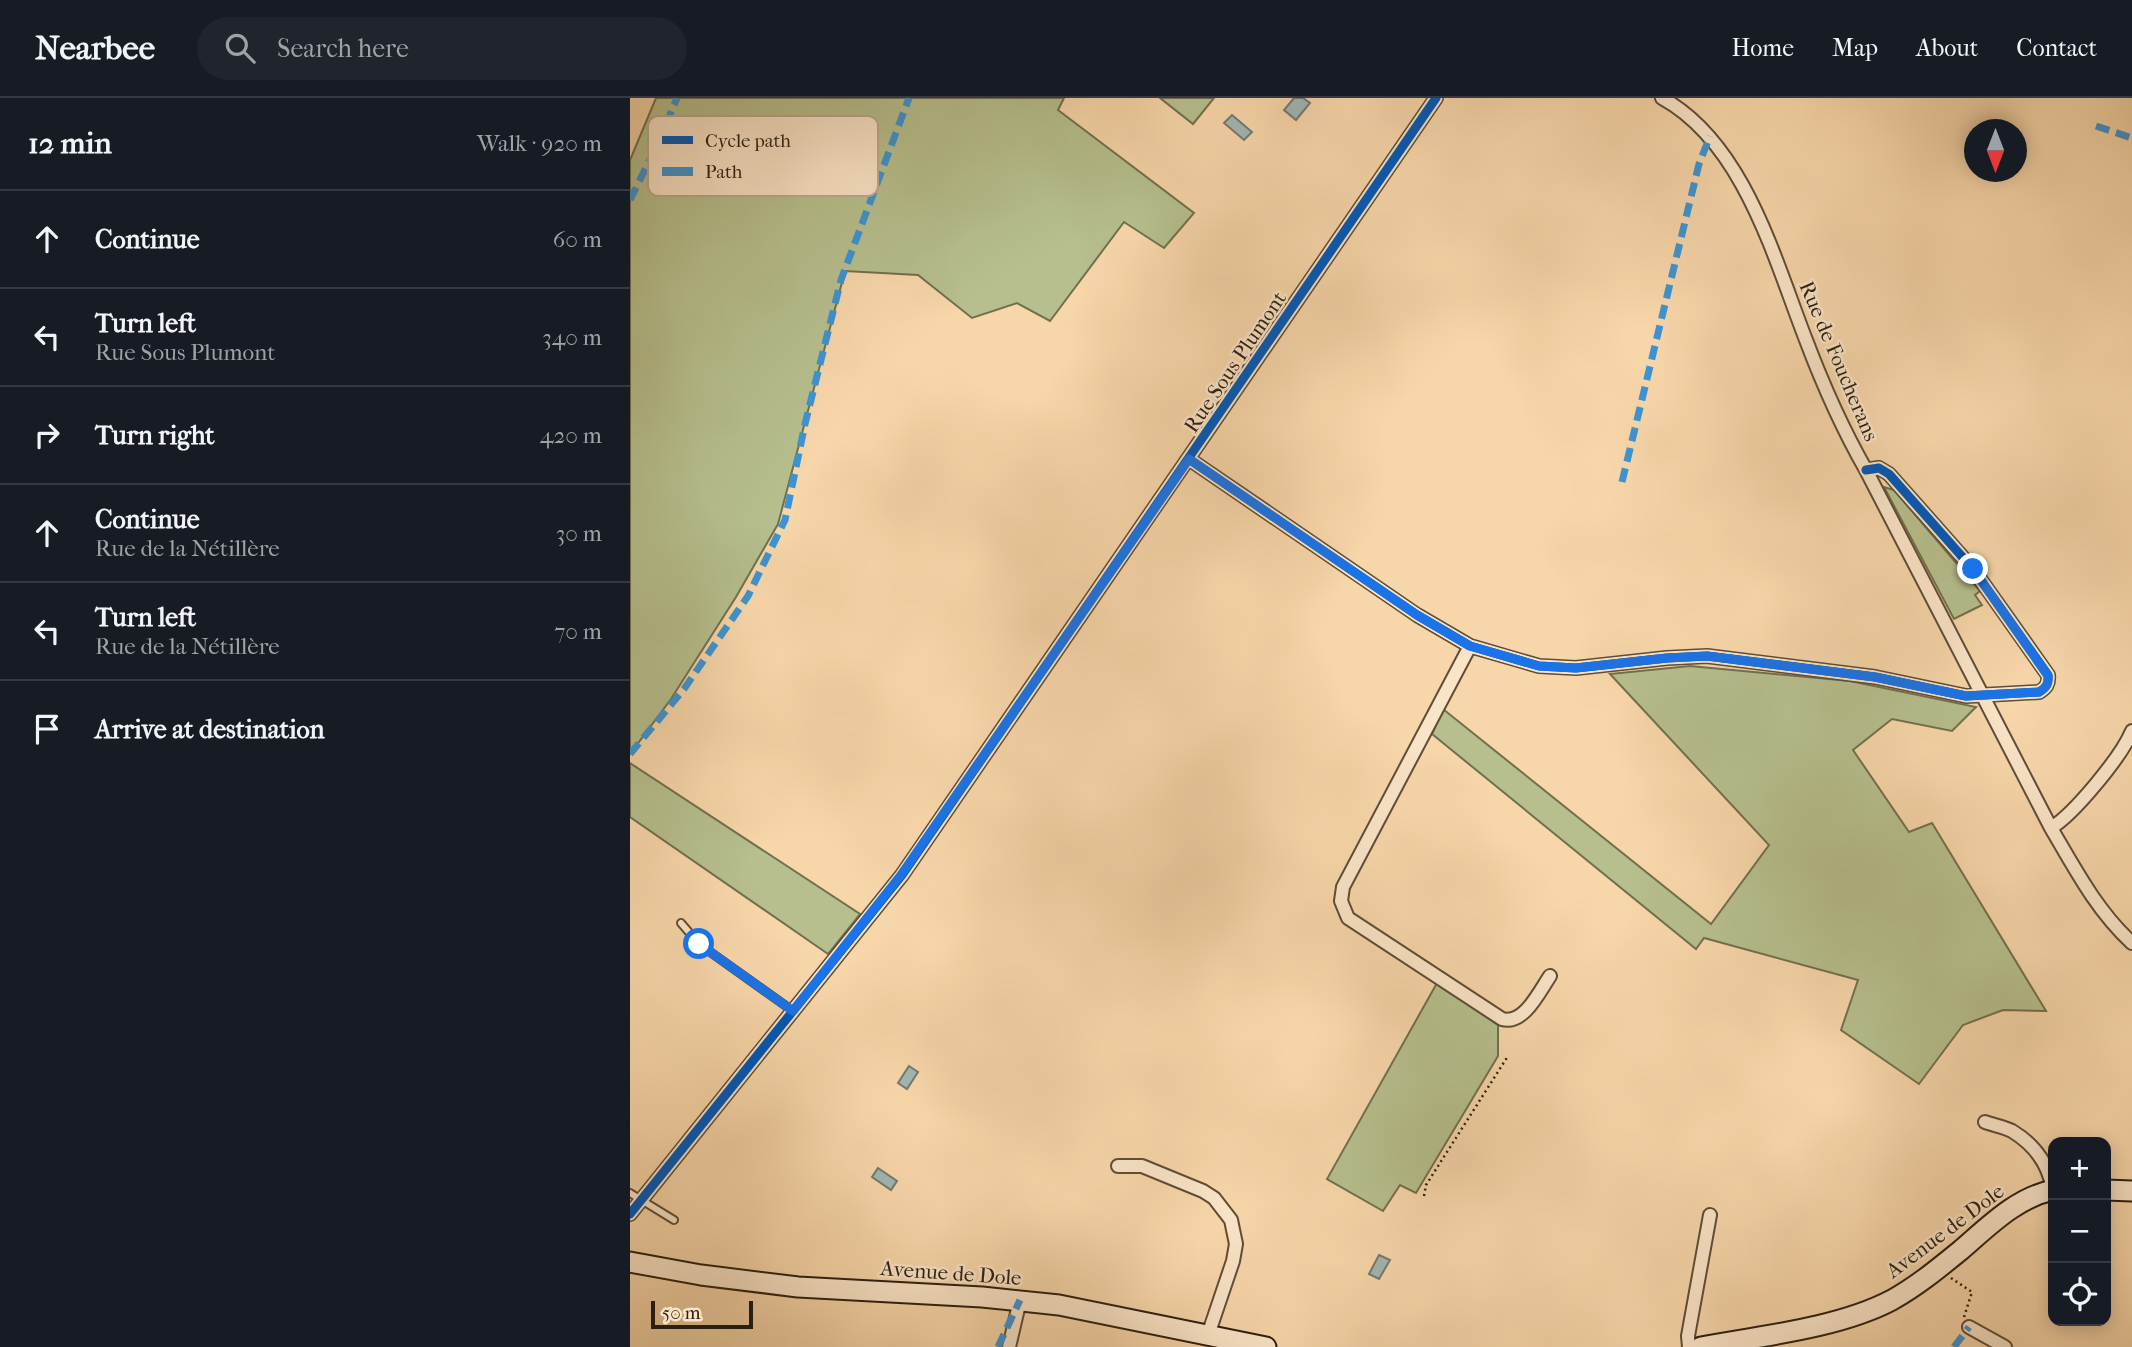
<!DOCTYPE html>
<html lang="en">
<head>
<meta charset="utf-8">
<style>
  body { margin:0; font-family:"IM FELL French Canon",serif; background:#20242c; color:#f1f3f6 }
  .controls { position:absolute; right:21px; bottom:21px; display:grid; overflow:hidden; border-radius:14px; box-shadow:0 4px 18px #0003 }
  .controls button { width:63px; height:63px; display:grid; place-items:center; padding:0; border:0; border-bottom:2px solid #363941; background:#171b24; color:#f1f3f6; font:35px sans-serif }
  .compass { position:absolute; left:1334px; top:21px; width:63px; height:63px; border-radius:50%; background:#171b24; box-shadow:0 4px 18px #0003; rotate:180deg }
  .scale { position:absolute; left:21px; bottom:18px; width:102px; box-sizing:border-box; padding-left:7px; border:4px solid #2c1f10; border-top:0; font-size:19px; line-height:24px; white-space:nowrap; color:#2c1f10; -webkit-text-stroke:5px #fae4c7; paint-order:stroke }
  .stop { position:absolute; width:21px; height:21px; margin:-16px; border:5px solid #1a73e8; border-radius:50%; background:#fff }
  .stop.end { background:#1a73e8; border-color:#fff; box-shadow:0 2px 7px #0008 }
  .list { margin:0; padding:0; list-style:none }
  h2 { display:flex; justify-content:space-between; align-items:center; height:91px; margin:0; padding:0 28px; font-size:30px }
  h2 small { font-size:23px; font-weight:400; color:#9ea1a6 }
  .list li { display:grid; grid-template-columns:46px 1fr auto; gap:21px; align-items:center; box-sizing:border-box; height:98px; padding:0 28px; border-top:2px solid #363941 }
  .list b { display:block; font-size:26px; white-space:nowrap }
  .list p { margin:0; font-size:23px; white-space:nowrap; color:#9ea1a6 }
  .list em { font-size:23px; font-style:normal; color:#9ea1a6 }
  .icon { flex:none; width:38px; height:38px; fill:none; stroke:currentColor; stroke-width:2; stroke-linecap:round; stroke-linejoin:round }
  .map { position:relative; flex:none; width:1502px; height:1249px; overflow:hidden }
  header { display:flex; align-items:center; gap:42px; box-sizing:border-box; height:98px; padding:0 35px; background:#171b24; border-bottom:2px solid #363941 }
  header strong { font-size:33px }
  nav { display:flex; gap:38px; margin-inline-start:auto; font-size:24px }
  .search { width:490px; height:63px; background:#20242c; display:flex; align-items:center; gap:18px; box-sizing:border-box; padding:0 24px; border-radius:38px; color:#9ea1a6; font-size:26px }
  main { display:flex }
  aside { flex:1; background:#171b24 }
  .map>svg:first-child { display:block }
  .green { fill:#b6bf8d; stroke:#716f4e; stroke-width:2 }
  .water { fill:#a1b7b3; stroke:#727a72; stroke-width:2 }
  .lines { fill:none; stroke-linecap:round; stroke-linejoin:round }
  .service-casing { stroke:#5f4d36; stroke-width:10 }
  .minor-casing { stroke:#5f4d36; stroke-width:16 }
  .secondary-casing { stroke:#2c1f10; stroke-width:23 }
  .path { stroke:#2c1f10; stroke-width:2.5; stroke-dasharray:2 3.5; stroke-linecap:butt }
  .service { stroke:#fae4c7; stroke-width:6 }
  .minor { stroke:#fae4c7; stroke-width:12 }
  .secondary { stroke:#fae4c7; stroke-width:19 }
  .quiet { stroke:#3c94d3; stroke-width:7; stroke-dasharray:14 7; stroke-linecap:butt }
  .cycleway-casing { stroke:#fae4c7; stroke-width:13 }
  .cycleway { stroke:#0057b8; stroke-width:9 }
  .route { stroke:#1a73e8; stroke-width:9 }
  .labels { text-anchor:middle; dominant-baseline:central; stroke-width:5; stroke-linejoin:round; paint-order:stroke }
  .street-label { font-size:21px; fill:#2c1f10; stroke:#fae4c7 }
  .key { fill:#fae4c7; stroke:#bca990; stroke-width:2 }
  .key-label { font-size:19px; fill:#2c1f10 }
</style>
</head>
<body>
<header>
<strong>Nearbee</strong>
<div class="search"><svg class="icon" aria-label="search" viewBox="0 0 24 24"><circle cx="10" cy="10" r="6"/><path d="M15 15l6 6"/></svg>Search here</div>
<nav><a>Home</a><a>Map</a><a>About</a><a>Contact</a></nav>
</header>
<main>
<aside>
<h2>12 min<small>Walk · 920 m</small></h2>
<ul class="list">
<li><svg class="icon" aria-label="ahead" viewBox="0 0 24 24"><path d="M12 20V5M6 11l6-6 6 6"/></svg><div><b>Continue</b></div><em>60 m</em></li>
<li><svg class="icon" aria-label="left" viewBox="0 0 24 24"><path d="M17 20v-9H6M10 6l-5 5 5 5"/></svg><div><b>Turn left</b><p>Rue Sous Plumont</p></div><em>340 m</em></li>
<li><svg class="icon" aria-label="right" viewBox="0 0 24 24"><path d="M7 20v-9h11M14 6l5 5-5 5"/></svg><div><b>Turn right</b></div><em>420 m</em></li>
<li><svg class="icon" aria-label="ahead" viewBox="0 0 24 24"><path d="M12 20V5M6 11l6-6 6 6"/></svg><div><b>Continue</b><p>Rue de la Nétillère</p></div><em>30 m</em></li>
<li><svg class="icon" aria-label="left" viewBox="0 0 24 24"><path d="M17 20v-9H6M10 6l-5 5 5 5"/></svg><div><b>Turn left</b><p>Rue de la Nétillère</p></div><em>70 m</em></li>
<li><svg class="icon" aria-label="arrive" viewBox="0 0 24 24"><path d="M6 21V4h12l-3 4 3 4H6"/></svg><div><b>Arrive at destination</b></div></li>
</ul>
</aside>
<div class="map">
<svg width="1502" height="1249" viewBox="0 0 1502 1249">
  <rect width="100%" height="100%" fill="#f7d6a9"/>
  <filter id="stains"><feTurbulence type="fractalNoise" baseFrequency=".00286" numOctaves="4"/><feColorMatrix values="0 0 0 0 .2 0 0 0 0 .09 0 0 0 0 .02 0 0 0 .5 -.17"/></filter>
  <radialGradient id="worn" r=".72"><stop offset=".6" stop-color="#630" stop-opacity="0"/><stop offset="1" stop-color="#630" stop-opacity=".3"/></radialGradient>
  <!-- green -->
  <path class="green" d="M26,0H434L428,12L564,115L534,150L494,124L420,223L387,205L342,220L288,177L215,173L148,426L106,499L41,601L0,656V62Z
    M530,0H584L563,26Z
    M1254,389L1264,392L1350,493L1345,497L1352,507L1324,521Z
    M1060,568L1220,583L1346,609L1322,633L1262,621L1223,652L1279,734L1302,725L1416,913L1373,912L1333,927L1289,986L1211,932L1228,882L1074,840L1066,851L802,636L813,611L1081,826L1139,747L980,576Z
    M0,665L230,816L198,856L0,719Z
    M807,885L868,927V958L786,1095L770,1087L753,1113L697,1081Z"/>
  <!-- water -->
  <path class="water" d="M664,0H673L680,5L666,22L654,12Z
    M602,17L622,34L614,42L594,25Z
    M279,968L288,974L277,991L268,985Z
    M248,1070L267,1083L261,1092L242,1079Z
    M749,1157L760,1162L749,1181L739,1176Z"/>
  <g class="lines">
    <defs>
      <path id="service" d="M51,825L69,846L163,913
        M0,1095L44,1122"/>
      <path id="minor" d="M1032,0C1114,45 1144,160 1176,242C1193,287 1212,330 1236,372L1421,730C1445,771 1467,813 1502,845
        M559,361L787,517L840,548L909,568L946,570L1037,560L1077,558L1245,579L1336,598L1409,594C1416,590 1419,586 1418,577L1343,471L1259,376L1249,370L1236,372
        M840,548L713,789L711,803L718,820L872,921C894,927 909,894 920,878
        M1421,730C1444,716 1491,659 1502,633
        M1355,1024C1363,1027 1375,1029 1382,1033C1405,1047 1419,1067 1423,1092
        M488,1068H512L573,1093L584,1100L601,1122L606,1146L603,1163L578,1237
        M0,1116L272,777L806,0
        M1339,1229L1375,1249
        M379,1249L390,1202
        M1059,1249L1058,1238L1080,1117"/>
      <path id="secondary" d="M1476,1092L1502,1093
        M0,1164L71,1177L168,1189L352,1199L429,1207L636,1249
        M1071,1249C1131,1238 1209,1230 1262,1202C1287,1188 1309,1170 1331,1152C1359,1128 1386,1100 1423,1092"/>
    </defs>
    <!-- service casing -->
    <use href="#service" class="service-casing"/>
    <!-- minor casing -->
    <use href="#minor" class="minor-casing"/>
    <!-- secondary casing -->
    <use href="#secondary" class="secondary-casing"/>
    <!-- path -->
    <path class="path" d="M794,1098L796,1087L878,958
      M1321,1180L1342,1194L1334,1219"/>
    <!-- service -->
    <use href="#service" class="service"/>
    <!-- minor -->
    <use href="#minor" class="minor"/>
    <!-- secondary -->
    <use href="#secondary" class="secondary"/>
    <!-- quiet -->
    <path class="quiet" d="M1466,28L1502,40
      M0,102L29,43L47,0
      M992,384L1069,66L1080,38
      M0,656L54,591L118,498L155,422L175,326L211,182L279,0
      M368,1249L390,1202
      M1324,1249L1339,1229"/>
    <defs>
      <path id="cycleway" d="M559,361L787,517L840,548L909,568L946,570L1037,560L1077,558L1245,579L1336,598L1409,594C1416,590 1419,586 1418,577L1343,471L1259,376L1249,370L1236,372
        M0,1116L272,777L806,0"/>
    </defs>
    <!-- cycleway casing -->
    <use href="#cycleway" class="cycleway-casing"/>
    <!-- cycleway -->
    <use href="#cycleway" class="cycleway"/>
  </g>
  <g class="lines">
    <!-- route -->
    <path class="route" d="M69,846L163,913L271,777L559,361L787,517L840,548L909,568L946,570L1037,560L1077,558L1245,579L1336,598L1409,594C1416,590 1419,586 1418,578L1343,471"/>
  </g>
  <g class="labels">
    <!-- street labels -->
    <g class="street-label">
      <text transform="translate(1209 263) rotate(67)">Rue de Foucherans</text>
      <text transform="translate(605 264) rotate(-56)">Rue Sous Plumont</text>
      <text transform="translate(1315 1133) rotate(-37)">Avenue de Dole</text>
      <text transform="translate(321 1175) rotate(4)">Avenue de Dole</text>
    </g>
  </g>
  <!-- legend -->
  <rect x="18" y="18" width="230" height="80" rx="10" class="key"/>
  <rect x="32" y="38" width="31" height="8" fill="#0057b8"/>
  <rect x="32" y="69" width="31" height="9" fill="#3c94d3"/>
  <g class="key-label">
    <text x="75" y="49">Cycle path</text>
    <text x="75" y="80">Path</text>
  </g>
  <rect width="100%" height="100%" filter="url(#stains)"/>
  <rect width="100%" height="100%" fill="url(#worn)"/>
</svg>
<div class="controls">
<button>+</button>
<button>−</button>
<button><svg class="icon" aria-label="locate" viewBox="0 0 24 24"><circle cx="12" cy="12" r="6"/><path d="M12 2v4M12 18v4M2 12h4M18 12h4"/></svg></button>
</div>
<svg class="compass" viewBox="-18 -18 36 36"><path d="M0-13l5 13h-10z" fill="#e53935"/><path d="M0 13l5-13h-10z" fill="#9ea1a6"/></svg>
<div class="scale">50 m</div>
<div class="stop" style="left:69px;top:846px"></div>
<div class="stop end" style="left:1343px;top:471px"></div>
</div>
</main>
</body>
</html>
